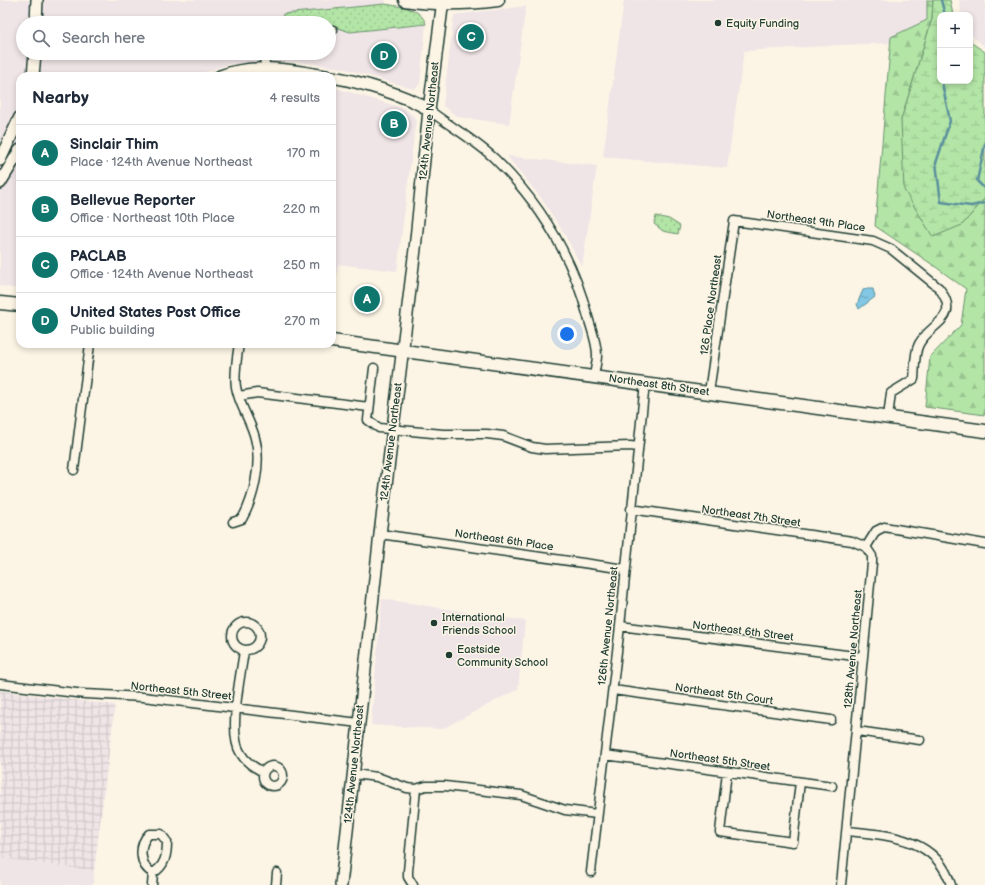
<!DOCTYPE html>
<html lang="en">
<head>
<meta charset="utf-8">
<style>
  body { margin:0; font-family:"Balsamiq Sans",sans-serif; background:#f2f2f3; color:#1f2937 }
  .controls { position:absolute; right:12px; top:12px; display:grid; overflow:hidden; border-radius:8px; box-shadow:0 2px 6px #0003 }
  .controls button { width:36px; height:36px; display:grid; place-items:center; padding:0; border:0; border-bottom:1px solid #e0e1e3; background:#fff; color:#1f2937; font:20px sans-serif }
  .you { position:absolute; left:567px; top:334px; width:14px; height:14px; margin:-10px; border:3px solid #fff; border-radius:50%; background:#1a73e8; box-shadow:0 0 0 6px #1a73e833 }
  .badge { display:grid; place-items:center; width:26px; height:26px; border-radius:50%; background:#0f766e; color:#fff; font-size:13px; font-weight:700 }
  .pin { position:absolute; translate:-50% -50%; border:2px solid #fff; box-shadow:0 1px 4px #0006 }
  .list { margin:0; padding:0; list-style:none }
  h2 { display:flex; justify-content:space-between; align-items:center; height:52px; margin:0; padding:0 16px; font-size:17px }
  h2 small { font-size:13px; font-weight:400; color:#747a83 }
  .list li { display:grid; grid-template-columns:26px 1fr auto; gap:12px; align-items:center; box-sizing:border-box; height:56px; padding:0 16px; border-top:1px solid #e0e1e3 }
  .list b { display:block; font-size:15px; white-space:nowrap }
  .list p { margin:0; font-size:13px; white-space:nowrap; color:#747a83 }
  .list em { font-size:13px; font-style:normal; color:#747a83 }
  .icon { flex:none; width:22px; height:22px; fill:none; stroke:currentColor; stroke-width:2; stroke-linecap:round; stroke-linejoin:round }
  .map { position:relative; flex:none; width:985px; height:885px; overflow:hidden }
  .search { position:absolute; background:#fff; box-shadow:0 2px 6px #0003; left:16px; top:16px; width:320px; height:44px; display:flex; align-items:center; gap:10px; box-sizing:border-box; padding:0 14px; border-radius:22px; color:#747a83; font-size:15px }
  .panel { position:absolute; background:#fff; box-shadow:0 2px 6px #0003; left:16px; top:72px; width:320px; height:276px; border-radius:12px }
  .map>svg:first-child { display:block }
  .built { fill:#efe4e6 }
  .industrial { fill:url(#industrial-grid) }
  .forest { fill:url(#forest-firs); stroke:#69916d }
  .wetland { fill:url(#wetland-marsh); stroke:#69916d }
  .park { fill:url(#park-dots); stroke:#69916d }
  .water { fill:url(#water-ripples); stroke:#5a909d }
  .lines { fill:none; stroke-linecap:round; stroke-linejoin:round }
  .stream { stroke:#5a909d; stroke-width:2.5 }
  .street-casing { stroke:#1f3d34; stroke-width:11 }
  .secondary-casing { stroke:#1f3d34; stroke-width:14 }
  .primary-casing { stroke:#1f3d34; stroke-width:15 }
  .street { stroke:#fcf5e5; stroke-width:8 }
  .secondary { stroke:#fcf5e5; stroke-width:11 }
  .primary { stroke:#fcf5e5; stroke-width:12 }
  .poi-dot { fill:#1f3d34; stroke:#fcf5e5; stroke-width:1.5 }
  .labels { text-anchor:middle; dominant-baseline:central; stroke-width:3; stroke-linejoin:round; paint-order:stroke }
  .poi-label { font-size:11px; fill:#1f3d34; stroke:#fcf5e5; text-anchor:start }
  .street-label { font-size:11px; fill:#1f3d34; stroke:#fcf5e5 }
</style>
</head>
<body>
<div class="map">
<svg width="985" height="885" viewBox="0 0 985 885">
  <defs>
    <pattern id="industrial-grid" width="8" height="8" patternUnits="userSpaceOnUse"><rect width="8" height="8" fill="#efe4e6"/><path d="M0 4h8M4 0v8" fill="none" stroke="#ccc4c6"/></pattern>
    <pattern id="forest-firs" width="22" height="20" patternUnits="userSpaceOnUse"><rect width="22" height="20" fill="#b3e5a6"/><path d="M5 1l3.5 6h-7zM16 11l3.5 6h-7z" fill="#9ac590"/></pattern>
    <pattern id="wetland-marsh" width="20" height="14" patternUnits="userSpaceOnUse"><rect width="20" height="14" fill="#b3e5a6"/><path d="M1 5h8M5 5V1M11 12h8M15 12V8" fill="none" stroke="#9ac590"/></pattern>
    <pattern id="park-dots" width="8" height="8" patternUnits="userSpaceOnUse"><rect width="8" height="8" fill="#b3e5a6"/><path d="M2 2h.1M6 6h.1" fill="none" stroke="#9ac590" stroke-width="1.8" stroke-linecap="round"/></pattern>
    <pattern id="water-ripples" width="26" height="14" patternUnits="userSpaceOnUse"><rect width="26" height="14" fill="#82c7e3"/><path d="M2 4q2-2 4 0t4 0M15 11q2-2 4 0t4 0" fill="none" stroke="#6aa3b9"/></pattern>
  </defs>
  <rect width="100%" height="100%" fill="#fcf5e5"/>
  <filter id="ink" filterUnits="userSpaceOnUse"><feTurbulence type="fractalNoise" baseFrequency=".025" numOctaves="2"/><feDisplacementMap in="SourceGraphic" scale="8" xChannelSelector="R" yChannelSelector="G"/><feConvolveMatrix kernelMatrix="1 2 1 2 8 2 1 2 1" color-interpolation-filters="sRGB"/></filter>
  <g filter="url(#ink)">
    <!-- built -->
    <path class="built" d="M0,0H386L385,4L283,14L282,23H23V53H329V25L350,32L426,24L420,84L414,89L342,68L300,62L261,61L228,64L194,76H20V289L0,286Z
      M624,0H927V20L892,37L891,43L838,45L744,51L727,168L603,157Z
      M959,0H985V47L970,34V15H962Z
      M526,6L509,124L458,117L443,106L454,15Z
      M332,87L406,109L416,119L397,271L338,264L332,312Z
      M507,156L597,166L582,267L564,233L541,198Z
      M382,599L525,621L518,689L442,729L371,725Z
      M0,858L94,871L93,885H0Z"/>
    <!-- industrial -->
    <path class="industrial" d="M0,691L115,705L94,871L0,858Z"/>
    <!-- forest -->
    <path class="forest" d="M927,0H933L932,19L901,120L962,225L985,198V415L925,407L930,357L961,325L966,289L933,265L875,226L891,37L927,20Z"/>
    <!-- wetland -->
    <path class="wetland" d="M933,0H950L953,15H940V81H970V42L985,52V198L962,225L933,237L904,190L901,120L932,19Z"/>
    <!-- park -->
    <path class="park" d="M385,4C401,7 420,7 426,24L350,32L329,25V23H282L283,14Z
      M656,216L669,219L680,226L678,234L663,231L654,224Z"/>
    <!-- water -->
    <path class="water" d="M866,289H873L875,297L859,309L857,304L863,290Z"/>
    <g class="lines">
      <!-- stream -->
      <path class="stream" d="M941,0L945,15
        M945,81L942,83L950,121L936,163L941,202L971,206L985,203
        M985,144L977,181L985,189"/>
      <defs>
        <path id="street" d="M329,31L333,30
          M263,53L266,69
          M429,110C451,127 475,140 495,159C540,203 572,256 588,317C591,328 597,343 597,355C597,362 595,369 594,376
          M374,368L368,420L379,428L443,434H487L503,436L532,447L545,449L630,446L638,447
          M709,392L734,221L873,241L891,249L939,288C962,319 931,322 919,344C914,353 915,369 914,379L891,393L888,417
          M239,396L257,393L369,407
          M74,470L90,344
          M631,509L852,541L866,547
          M233,522L242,519C254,498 262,463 255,438C251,421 239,405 236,387C234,374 237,357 239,344
          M380,534L625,569
          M232 636a14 14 0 1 1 28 0a14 14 0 1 1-28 0Z
          M620,626L862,657
          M244,651C241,674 228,733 240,752C245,762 254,767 263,772
          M0,684L85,694L143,697L359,723
          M613,690L831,720
          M857,731L920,740
          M605,755L832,786
          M263 776a10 10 0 1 1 20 0a10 10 0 1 1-20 0Z
          M727,772L720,832L793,842L800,782
          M354,774L377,777L407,788L416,789L426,786H445L521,795L565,810L597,814
          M848,831C889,835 937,838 951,885
          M149,834H161L167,842C167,855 165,866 153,873C139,866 138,845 149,834Z
          M591,872L620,626L645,383
          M152,885L153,873
          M276,885L277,873
          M413,885L408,877V871L416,789
          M841,885L872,563V556L866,547L876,531L884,527L985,544"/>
        <path id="secondary" d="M36,23L37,0
          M33,76L35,53
          M220,76C253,63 291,70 326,76
          M332,77C357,81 409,96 429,110
          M0,160L20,117
          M0,183L20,150
          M341,885L380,534L415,249L429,110L443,0"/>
        <path id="primary" d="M405,0C437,5 466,4 498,0
          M0,303L20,305
          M332,341L985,431"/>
      </defs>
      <!-- street casing -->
      <use href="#street" class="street-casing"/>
      <!-- secondary casing -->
      <use href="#secondary" class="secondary-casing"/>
      <!-- primary casing -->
      <use href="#primary" class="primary-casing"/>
      <!-- street -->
      <use href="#street" class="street"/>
      <!-- secondary -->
      <use href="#secondary" class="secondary"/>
      <!-- primary -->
      <use href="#primary" class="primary"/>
    </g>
  </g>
  <!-- markers -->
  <g class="poi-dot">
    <circle cx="718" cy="23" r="4"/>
    <circle cx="434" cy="623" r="4"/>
    <circle cx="449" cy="655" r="4"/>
  </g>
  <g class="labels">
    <!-- poi labels -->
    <g class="poi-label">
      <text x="726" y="23">Equity Funding</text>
      <text x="442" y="617">International<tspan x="442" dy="13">Friends School</tspan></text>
      <text x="457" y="649">Eastside<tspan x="457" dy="13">Community School</tspan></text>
    </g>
    <!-- street labels -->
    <g class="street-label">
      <text transform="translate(429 121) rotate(-84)">124th Avenue Northeast</text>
      <text transform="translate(816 221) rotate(8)">Northeast 9th Place</text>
      <text transform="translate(711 305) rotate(-82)">126 Place Northeast</text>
      <text transform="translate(659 385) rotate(8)">Northeast 8th Street</text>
      <text transform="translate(391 442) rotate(-83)">124th Avenue Northeast</text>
      <text transform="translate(751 516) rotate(8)">Northeast 7th Street</text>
      <text transform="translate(504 540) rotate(8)">Northeast 6th Place</text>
      <text transform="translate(608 626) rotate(-84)">126th Avenue Northeast</text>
      <text transform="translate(743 631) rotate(7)">Northeast 6th Street</text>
      <text transform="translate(853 649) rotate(-85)">128th Avenue Northeast</text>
      <text transform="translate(181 691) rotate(6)">Northeast 5th Street</text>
      <text transform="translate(724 694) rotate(8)">Northeast 5th Court</text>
      <text transform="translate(720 760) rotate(8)">Northeast 5th Street</text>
      <text transform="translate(354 764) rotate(-84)">124th Avenue Northeast</text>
    </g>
  </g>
</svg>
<div class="controls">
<button>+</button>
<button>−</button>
</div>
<div class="you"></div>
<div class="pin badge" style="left:367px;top:299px">A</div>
<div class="pin badge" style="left:394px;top:124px">B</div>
<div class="pin badge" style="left:471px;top:37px">C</div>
<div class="pin badge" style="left:384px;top:56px">D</div>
<div class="search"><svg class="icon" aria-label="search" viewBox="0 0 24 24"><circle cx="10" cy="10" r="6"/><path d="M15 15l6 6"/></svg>Search here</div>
<section class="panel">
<h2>Nearby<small>4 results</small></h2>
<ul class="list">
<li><span class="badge">A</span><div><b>Sinclair Thim</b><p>Place · 124th Avenue Northeast</p></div><em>170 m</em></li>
<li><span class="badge">B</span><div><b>Bellevue Reporter</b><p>Office · Northeast 10th Place</p></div><em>220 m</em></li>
<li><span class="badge">C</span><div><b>PACLAB</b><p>Office · 124th Avenue Northeast</p></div><em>250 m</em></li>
<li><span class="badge">D</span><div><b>United States Post Office</b><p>Public building</p></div><em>270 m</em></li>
</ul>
</section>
</div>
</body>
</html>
